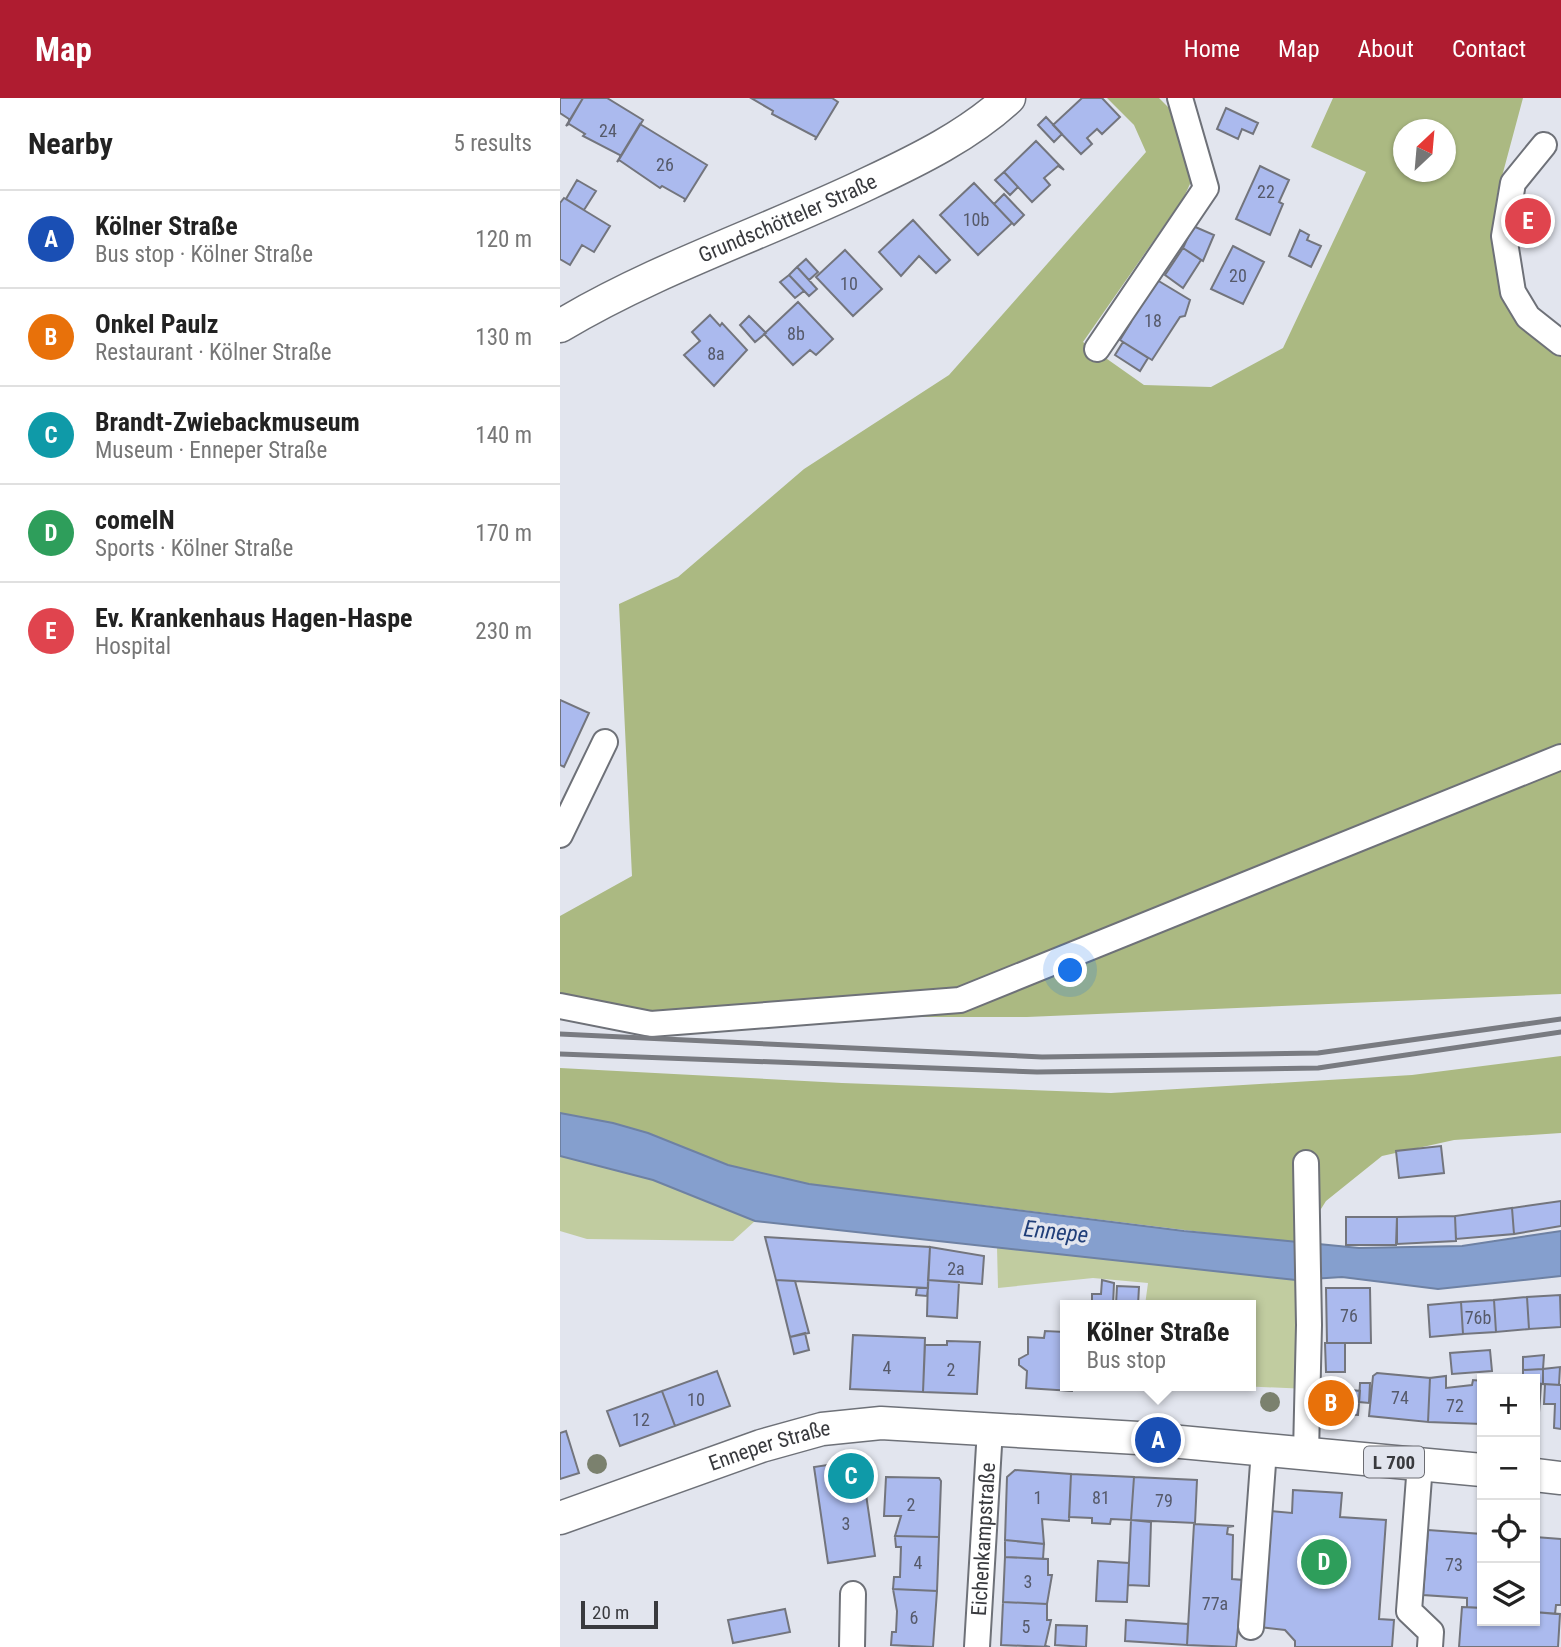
<!DOCTYPE html>
<html lang="en">
<head>
<meta charset="utf-8">
<style>
  body { margin:0; font-family:"Roboto Condensed",sans-serif; background:#f2f2f2; color:#222 }
  .controls { position:absolute; right:21px; bottom:21px; display:grid; overflow:hidden; border-radius:0px; box-shadow:0 2px 5px #0004 }
  .controls button { width:63px; height:63px; display:grid; place-items:center; padding:0; border:0; border-bottom:2px solid #e0e0e0; background:#fff; color:#222; font:35px sans-serif }
  .compass { position:absolute; left:833px; top:21px; width:63px; height:63px; border-radius:50%; background:#fff; box-shadow:0 2px 5px #0004; rotate:26deg }
  .scale { position:absolute; left:21px; bottom:18px; width:77px; box-sizing:border-box; padding-left:7px; border:4px solid #393a3e; border-top:0; font-size:19px; line-height:24px; white-space:nowrap; color:#393a3e; -webkit-text-stroke:5px #e2e5ee; paint-order:stroke }
  .you { position:absolute; left:511px; top:873px; width:24px; height:24px; margin:-18px; border:5px solid #fff; border-radius:50%; background:#1a73e8; box-shadow:0 0 0 10px #1a73e833 }
  .badge { display:grid; place-items:center; width:46px; height:46px; border-radius:50%; background:#af1c30; color:#fff; font-size:23px; font-weight:700 }
  .pin { position:absolute; translate:-50% -50%; border:4px solid #fff; box-shadow:0 2px 7px #0006 }
  .popup { position:absolute; left:500px; top:1202px; width:196px; height:91px; box-sizing:border-box; display:grid; place-content:center; border-radius:0px; background:#fff; filter:drop-shadow(0 2px 5px #0005); font-size:23px; white-space:nowrap; color:#767676 }
  .popup b { font-size:26px; color:#222 }
  .popup::after { content:''; position:absolute; left:50%; top:100%; margin-left:-14px; border:14px solid transparent; border-top-color:#fff }
  .list { margin:0; padding:0; list-style:none }
  h2 { display:flex; justify-content:space-between; align-items:center; height:91px; margin:0; padding:0 28px; font-size:30px }
  h2 small { font-size:23px; font-weight:400; color:#767676 }
  .list li { display:grid; grid-template-columns:46px 1fr auto; gap:21px; align-items:center; box-sizing:border-box; height:98px; padding:0 28px; border-top:2px solid #e0e0e0 }
  .list b { display:block; font-size:26px; white-space:nowrap }
  .list p { margin:0; font-size:23px; white-space:nowrap; color:#767676 }
  .list em { font-size:23px; font-style:normal; color:#767676 }
  .icon { flex:none; width:38px; height:38px; fill:none; stroke:currentColor; stroke-width:2; stroke-linecap:round; stroke-linejoin:round }
  .map { position:relative; flex:none; width:1001px; height:1549px; overflow:hidden }
  header { display:flex; align-items:center; gap:42px; box-sizing:border-box; height:98px; padding:0 35px; background:#af1c30; color:#fff }
  header strong { font-size:33px }
  nav { display:flex; gap:38px; margin-inline-start:auto; font-size:24px }
  main { display:flex }
  aside { flex:1; background:#fff }
  .map>svg:first-child { display:block }
  .green { fill:#c1cca0 }
  .forest { fill:#abb982; fill-rule:evenodd }
  .water { fill:#859fce; stroke:#6e81a3; stroke-width:2 }
  .building { fill:#abbaee; stroke:#73757d; stroke-width:2 }
  .lines { fill:none; stroke-linecap:round; stroke-linejoin:round }
  .minor-casing { stroke:#6e7178; stroke-width:28 }
  .major-casing { stroke:#6e7178; stroke-width:35 }
  .minor { stroke:#fff; stroke-width:24 }
  .major { stroke:#fff; stroke-width:32 }
  .rail { stroke:#797b81; stroke-width:5 }
  .tree { fill:#7b816e }
  .labels { text-anchor:middle; dominant-baseline:central; stroke-width:7; stroke-linejoin:round; paint-order:stroke }
  .number-label { font-size:18px; fill:#565a6a }
  .shield { fill:#e2e5ee; stroke:#6c6d73; stroke-width:2 }
  .shield-label { font-size:19px; font-weight:bold; fill:#393a3e }
  .street-label { font-size:21px; fill:#393a3e; stroke:#e2e5ee }
  .water-label { font-size:23px; font-style:italic; fill:#213f79; stroke:#e2e5ee }
</style>
</head>
<body>
<header>
<strong>Map</strong>
<nav><a>Home</a><a>Map</a><a>About</a><a>Contact</a></nav>
</header>
<main>
<aside>
<h2>Nearby<small>5 results</small></h2>
<ul class="list">
<li><span class="badge" style="background:#1a4fb4">A</span><div><b>Kölner Straße</b><p>Bus stop · Kölner Straße</p></div><em>120 m</em></li>
<li><span class="badge" style="background:#e8710a">B</span><div><b>Onkel Paulz</b><p>Restaurant · Kölner Straße</p></div><em>130 m</em></li>
<li><span class="badge" style="background:#0f9aa8">C</span><div><b>Brandt-Zwiebackmuseum</b><p>Museum · Enneper Straße</p></div><em>140 m</em></li>
<li><span class="badge" style="background:#2e9e5b">D</span><div><b>comeIN</b><p>Sports · Kölner Straße</p></div><em>170 m</em></li>
<li><span class="badge" style="background:#e0444e">E</span><div><b>Ev. Krankenhaus Hagen-Haspe</b><p>Hospital</p></div><em>230 m</em></li>
</ul>
</aside>
<div class="map">
<svg width="1001" height="1549" viewBox="0 0 1001 1549">
  <rect width="100%" height="100%" fill="#e2e5ee"/>
  <!-- green -->
  <path class="green" d="M0,1058L93,1082L195,1123L173,1143L27,1141L0,1133Z
    M437,1149L736,1182L748,1291L680,1288H691V1207H585L588,1185L533,1180L438,1190Z"/>
  <!-- forest -->
  <path class="forest" d="M547,0H599L618,19L635,75L624,99L523,244L584,287L651,289L723,250L806,74L751,49L773,0H963L937,97L934,149L1001,252V657L399,899L85,916L0,900V818L72,778L59,506L118,479L244,371L389,277L586,54L574,27ZM844,32H886V74H844Z
    M1001,661V896L467,919H305L401,904Z
    M1001,958V1035L894,1042L822,1058L766,1103L739,1146L249,1086L168,1067L88,1035L53,1025L0,1015V970L282,985L551,995L852,977Z"/>
  <!-- water -->
  <path class="water" d="M0,1015L53,1025L88,1035L168,1067L249,1086L624,1133L799,1150L902,1148L1001,1133V1178L878,1191L782,1179L736,1182L195,1123L93,1082L0,1058Z"/>
  <!-- building -->
  <path class="building" d="M0,0H23L9,24V21L0,15Z
    M23,0H47L83,22L60,60V57L23,38L25,36L9,26L6,28Z
    M191,0H272L278,4L255,42L256,39L212,16L213,13Z
    M522,0H542L560,19L542,36L537,31L527,40L532,46L521,56L493,27Z
    M666,10L698,25L693,36L682,31L678,41L657,31Z
    M486,19L502,36L494,44L478,27Z
    M80,26L147,67L124,104L125,101L102,88L100,90L59,62L57,64Z
    M476,43L504,72L498,68L484,80L490,87L472,104L444,74Z
    M700,68L729,82L719,104L723,106L710,137L676,121Z
    M444,74L458,89L450,97L435,82Z
    M17,82L36,93L24,112L6,101Z
    M414,85L452,125L418,157L380,117Z
    M444,96L464,117L454,127L434,106Z
    M4,100L50,128L34,154L22,147L10,167L0,161V105Z
    M353,122L390,162L376,175L359,158L341,178L319,154Z
    M633,128L654,137L643,163L623,150Z
    M740,132L749,137L747,142L761,148L751,169L729,158Z
    M673,148L704,164L683,206L651,191Z
    M623,150L641,162L623,190L605,177Z
    M285,152L322,191L293,218L256,179Z
    M246,161L258,174L249,182L237,169Z
    M237,169L257,191L249,198L229,177Z
    M229,177L244,193L235,200L220,184Z
    M597,182L630,202L625,218L620,219L592,262L560,242L571,224L564,220Z
    M238,204L273,241L256,257L250,252L233,267L204,236Z
    M150,217L160,228L162,225L187,252L154,288L124,257L140,243L132,234Z
    M189,218L206,235L195,244L180,227Z
    M563,244L588,260L580,273L555,257Z
    M0,602L29,615L4,669L0,667Z
    M881,1048L884,1075L839,1080L836,1053Z
    M1001,1103V1128L954,1136L952,1110Z
    M952,1110L954,1136L896,1141L895,1118Z
    M895,1118L896,1143L837,1146V1119Z
    M786,1119H837L836,1147H786Z
    M205,1139L370,1149L368,1190L216,1182Z
    M370,1149L424,1158L422,1186L368,1182Z
    M216,1182L235,1183L249,1235L230,1239Z
    M368,1182L399,1184L397,1220L367,1218Z
    M542,1182L554,1185L553,1207L532,1205V1196H541Z
    M557,1188L579,1189L578,1207H556Z
    M357,1190H368L367,1198L356,1197Z
    M766,1190H810L811,1245H767Z
    M1000,1197L1001,1229L969,1231L967,1199Z
    M967,1199L969,1231L936,1234L934,1202Z
    M934,1202L936,1234L903,1236L901,1204Z
    M901,1204L903,1236L870,1239L868,1207Z
    M505,1218V1288H513L512,1293L466,1290L467,1273L459,1267V1261L468,1256V1239L484,1240L485,1233L505,1234Z
    M245,1235L249,1252L234,1256L230,1239Z
    M293,1237L365,1240L363,1294L290,1291Z
    M387,1243L420,1244L417,1296L363,1294L365,1247H387Z
    M765,1245H785V1274H766Z
    M930,1252L932,1273L892,1276L890,1255Z
    M984,1257L983,1271L963,1272V1259Z
    M1000,1269L999,1287L983,1286V1271Z
    M983,1271V1286L975,1285V1281H963V1272Z
    M157,1273L170,1308L115,1328L102,1293Z
    M817,1275L870,1280L868,1324L809,1318L813,1278Z
    M886,1278V1290L912,1287L913,1282L922,1283V1326L868,1324L870,1280Z
    M800,1285H810L809,1305L799,1304Z
    M975,1285L981,1286L978,1329H975Z
    M985,1286L1001,1287V1331L994,1330L995,1306H984Z
    M782,1289L781,1319L761,1317V1295Z
    M782,1291L800,1293L798,1317L781,1316Z
    M102,1293L115,1328L60,1348L47,1313Z
    M6,1333L19,1375L0,1381V1335Z
    M301,1362L315,1458L268,1465L254,1369Z
    M310,1364L313,1386L312,1391L305,1392L301,1365Z
    M455,1372L511,1376L509,1423L482,1421L484,1446L445,1442L447,1379Z
    M511,1376L574,1379L571,1422L551,1421L550,1426L532,1425V1420L509,1419Z
    M326,1379L379,1380L381,1383L379,1439L335,1438L341,1418H324Z
    M574,1379L637,1382L635,1425L571,1422Z
    M733,1392L782,1395L780,1419L826,1422L819,1521L834,1522L832,1549H735V1543L725,1532L700,1529L709,1413L732,1415Z
    M571,1422L591,1424L589,1488L568,1487Z
    M634,1426L674,1428L668,1429L667,1436L673,1437L672,1481L683,1482L676,1549L627,1547Z
    M868,1432L922,1436V1510L907,1509V1500L863,1497Z
    M335,1439V1438L379,1439L377,1493L333,1491L334,1479H340L341,1449H336Z
    M975,1439L1001,1441V1507H996L995,1516L975,1514Z
    M445,1442L484,1446L483,1461L445,1459Z
    M445,1459L488,1461V1477H492L487,1506L443,1504Z
    M538,1463L569,1465L567,1504L536,1503Z
    M333,1491L377,1493L373,1549L331,1547L332,1534H336L337,1513Z
    M443,1504L487,1506V1522H491L485,1548L490,1549L441,1547Z
    M902,1509L922,1510V1523H975V1514L1000,1516L998,1549H899Z
    M225,1511L230,1534L173,1545L168,1522Z
    M566,1522L628,1526L627,1547L565,1543Z
    M496,1527L527,1528L526,1549L495,1547Z"/>
  <g class="lines">
    <defs>
      <g id="minor">
        <path d="M984,47L953,85L944,138L953,194L968,219L1001,245"/>
        <path d="M537,251L646,90L620,0"/>
        <path d="M0,737L45,644"/>
        <path d="M0,908L91,926L400,902L1001,659"/>
        <path d="M746,1355L749,1227L746,1065"/>
        <path d="M860,1366L849,1513L871,1534L870,1549"/>
        <path d="M691,1529L704,1352"/>
        <path d="M292,1549L293,1496"/>
        <path id="s1" d="M417,1549L430,1331"/>
      </g>
      <g id="major">
        <path id="s2" d="M0,228C97,170 207,134 309,85C358,62 409,37 449,0"/>
        <path d="M975,1377L1001,1380"/>
        <path id="s3" d="M0,1420L201,1348L262,1331L321,1325L578,1340L922,1372"/>
      </g>
    </defs>
    <!-- minor casing -->
    <use href="#minor" class="minor-casing"/>
    <!-- major casing -->
    <use href="#major" class="major-casing"/>
    <!-- minor -->
    <use href="#minor" class="minor"/>
    <!-- major -->
    <use href="#major" class="major"/>
    <!-- rail -->
    <path class="rail" d="M0,936L482,959L758,955L1001,921
      M0,956L477,974L758,970L1001,934"/>
  </g>
  <!-- trees -->
  <g class="tree">
    <circle cx="710" cy="1304" r="10"/>
    <circle cx="37" cy="1366" r="10"/>
  </g>
  <g class="labels">
    <!-- number labels -->
    <g class="number-label">
      <text x="48" y="32">24</text>
      <text x="105" y="66">26</text>
      <text x="706" y="93">22</text>
      <text x="416" y="121">10b</text>
      <text x="678" y="177">20</text>
      <text x="289" y="185">10</text>
      <text x="593" y="222">18</text>
      <text x="236" y="235">8b</text>
      <text x="156" y="255">8a</text>
      <text x="396" y="1170">2a</text>
      <text x="789" y="1217">76</text>
      <text x="918" y="1219">76b</text>
      <text x="327" y="1269">4</text>
      <text x="391" y="1271">2</text>
      <text x="840" y="1299">74</text>
      <text x="136" y="1301">10</text>
      <text x="895" y="1307">72</text>
      <text x="81" y="1321">12</text>
      <text x="478" y="1399">1</text>
      <text x="541" y="1399">81</text>
      <text x="604" y="1402">79</text>
      <text x="351" y="1406">2</text>
      <text x="286" y="1425">3</text>
      <text x="358" y="1464">4</text>
      <text x="894" y="1466">73</text>
      <text x="468" y="1483">3</text>
      <text x="655" y="1505">77a</text>
      <text x="354" y="1519">6</text>
      <text x="466" y="1528">5</text>
    </g>
    <!-- shield labels -->
    <rect class="shield" x="804" y="1348.5" width="60" height="31" rx="5"/>
    <g class="shield-label">
      <text x="834" y="1364">L 700</text>
    </g>
    <!-- street labels -->
    <g class="street-label">
      <text stroke="none"><textPath href="#s2" startOffset="252">Grundschötteler Straße</textPath></text>
      <text stroke="none"><textPath href="#s3" startOffset="222">Enneper Straße</textPath></text>
      <text stroke="none"><textPath href="#s1" startOffset="108">Eichenkampstraße</textPath></text>
    </g>
    <!-- water labels -->
    <g class="water-label">
      <text transform="translate(496 1134) rotate(6)">Ennepe</text>
    </g>
  </g>
</svg>
<div class="controls">
<button>+</button>
<button>−</button>
<button><svg class="icon" aria-label="locate" viewBox="0 0 24 24"><circle cx="12" cy="12" r="6"/><path d="M12 2v4M12 18v4M2 12h4M18 12h4"/></svg></button>
<button><svg class="icon" aria-label="layers" viewBox="0 0 24 24"><path d="M12 4l9 5-9 5-9-5zM3 14l9 5 9-5"/></svg></button>
</div>
<svg class="compass" viewBox="-18 -18 36 36"><path d="M0-13l5 13h-10z" fill="#e53935"/><path d="M0 13l5-13h-10z" fill="#767676"/></svg>
<div class="scale">20 m</div>
<div class="you"></div>
<div class="pin badge" style="left:598px;top:1342px;background:#1a4fb4">A</div>
<div class="popup"><b>Kölner Straße</b>Bus stop</div>
<div class="pin badge" style="left:771px;top:1305px;background:#e8710a">B</div>
<div class="pin badge" style="left:291px;top:1378px;background:#0f9aa8">C</div>
<div class="pin badge" style="left:764px;top:1464px;background:#2e9e5b">D</div>
<div class="pin badge" style="left:968px;top:123px;background:#e0444e">E</div>
</div>
</main>
</body>
</html>
